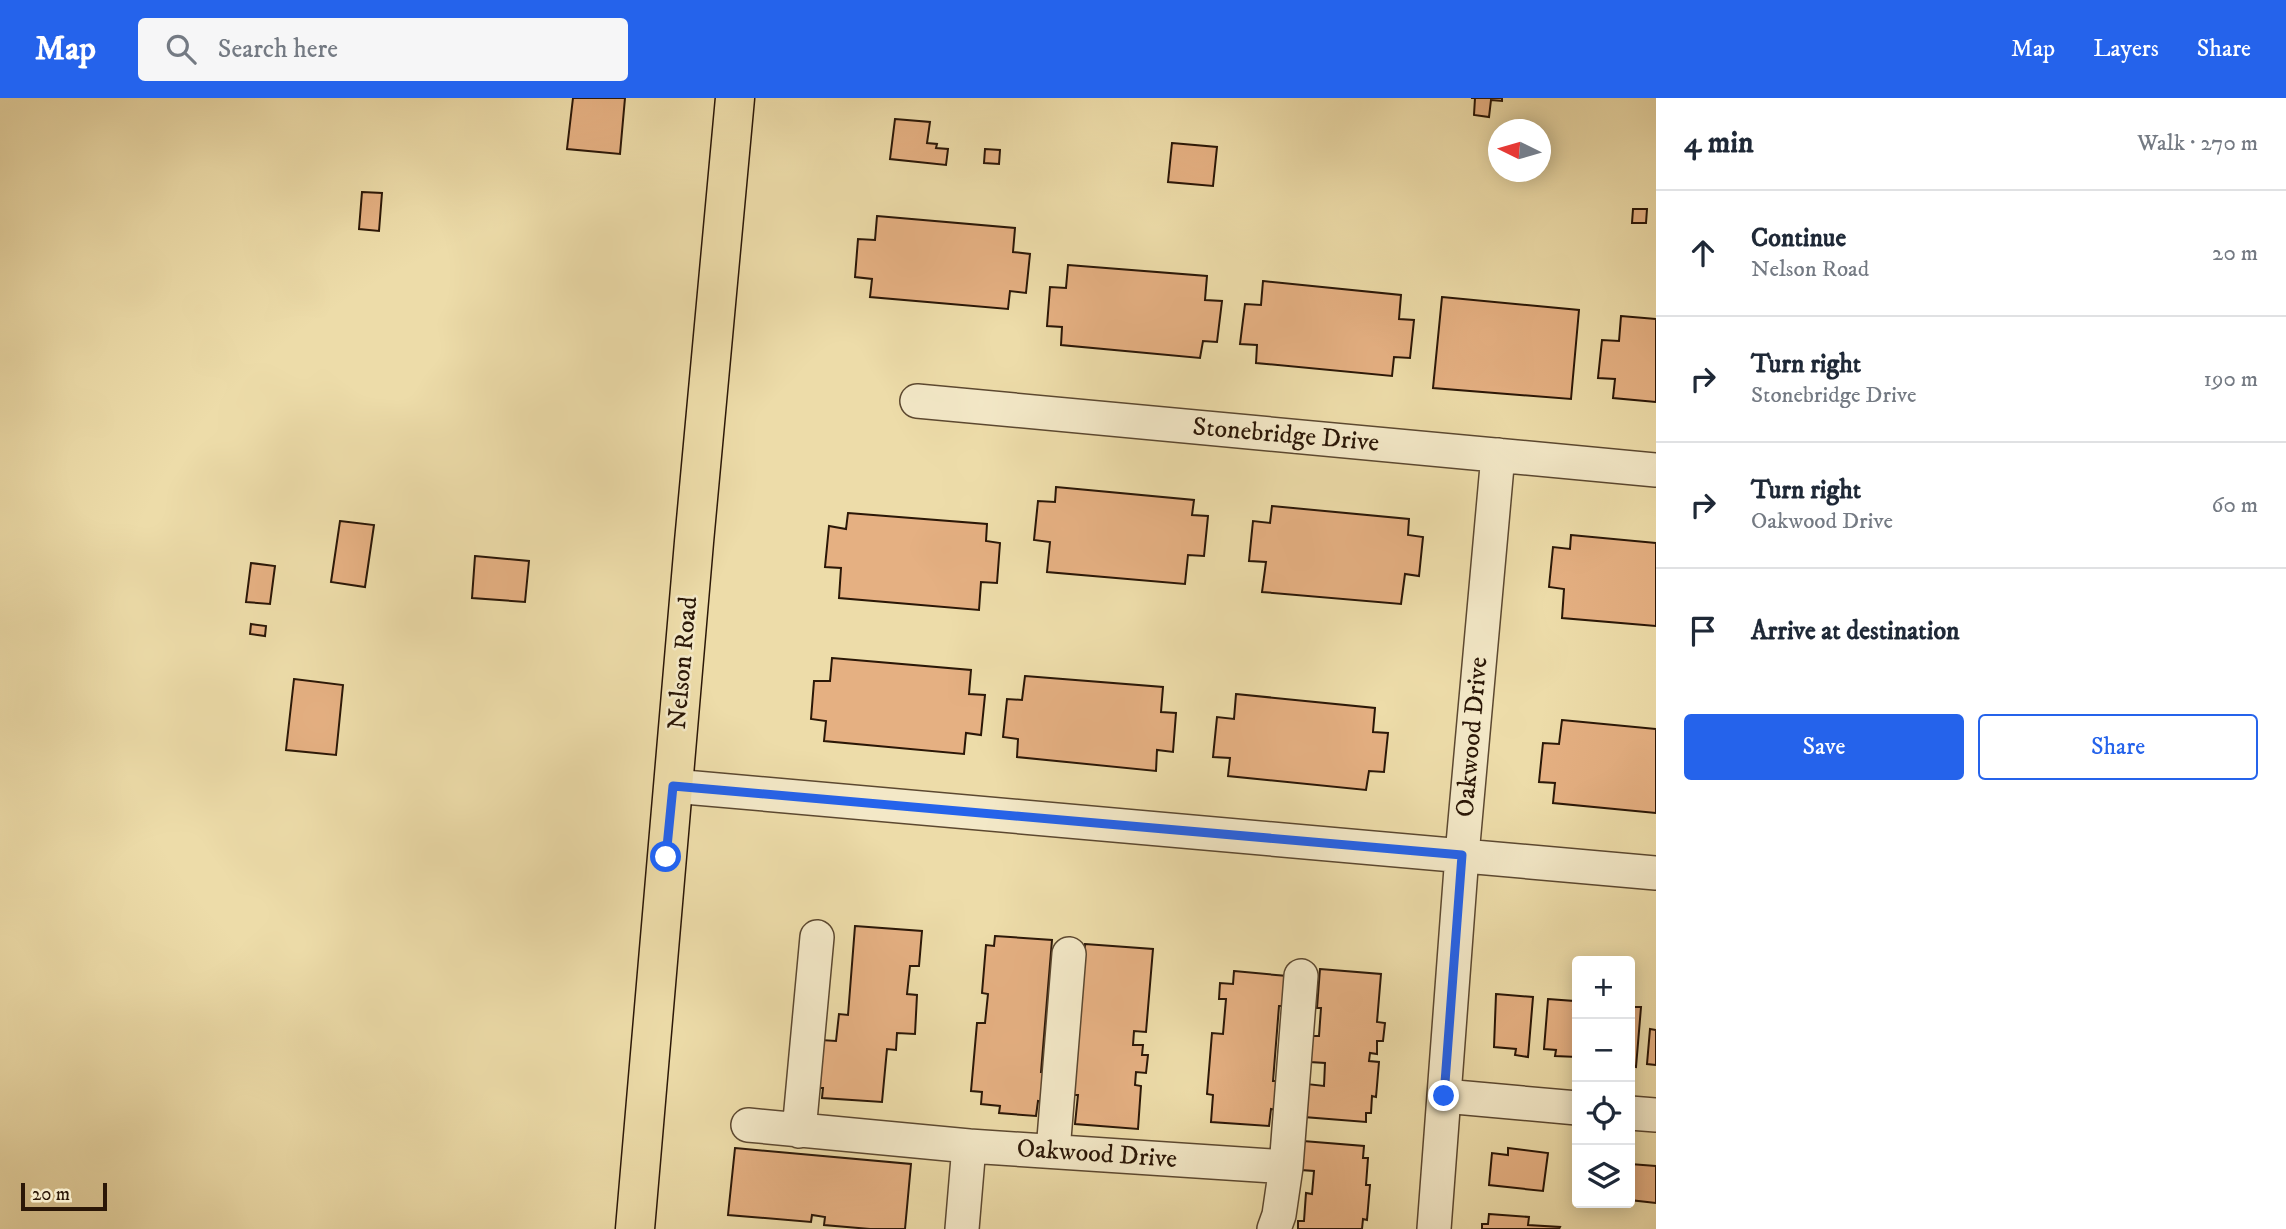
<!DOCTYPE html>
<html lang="en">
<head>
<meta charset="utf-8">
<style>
  body { margin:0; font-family:"IM FELL DW Pica",serif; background:#f6f6f7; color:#1f2937 }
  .controls { position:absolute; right:21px; bottom:21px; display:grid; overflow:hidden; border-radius:7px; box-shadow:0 4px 18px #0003 }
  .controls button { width:63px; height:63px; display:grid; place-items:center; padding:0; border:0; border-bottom:2px solid #e0e1e3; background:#fff; color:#1f2937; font:35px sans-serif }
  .compass { position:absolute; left:1488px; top:21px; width:63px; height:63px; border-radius:50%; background:#fff; box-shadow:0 4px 18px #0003; rotate:275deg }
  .scale { position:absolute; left:21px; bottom:18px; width:86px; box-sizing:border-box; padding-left:7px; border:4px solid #2b1707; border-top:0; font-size:19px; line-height:24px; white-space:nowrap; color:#2b1707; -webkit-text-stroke:5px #f3e8c7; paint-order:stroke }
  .stop { position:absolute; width:21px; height:21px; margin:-16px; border:5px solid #2563eb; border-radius:50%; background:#fff }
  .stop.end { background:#2563eb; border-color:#fff; box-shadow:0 2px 7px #0008 }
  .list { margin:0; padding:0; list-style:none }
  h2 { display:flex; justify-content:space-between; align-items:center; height:91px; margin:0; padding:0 28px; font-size:30px }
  h2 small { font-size:23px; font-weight:400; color:#747a83 }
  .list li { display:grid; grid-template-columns:46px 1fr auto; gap:21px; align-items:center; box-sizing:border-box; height:126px; padding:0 28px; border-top:2px solid #e0e1e3 }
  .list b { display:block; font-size:26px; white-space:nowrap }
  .list p { margin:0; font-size:23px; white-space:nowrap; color:#747a83 }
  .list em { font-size:23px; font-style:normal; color:#747a83 }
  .actions { display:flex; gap:14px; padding:21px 28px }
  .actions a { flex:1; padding:16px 0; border:2px solid #2563eb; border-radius:7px; text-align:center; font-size:24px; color:#2563eb }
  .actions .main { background:#2563eb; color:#fff }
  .icon { flex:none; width:38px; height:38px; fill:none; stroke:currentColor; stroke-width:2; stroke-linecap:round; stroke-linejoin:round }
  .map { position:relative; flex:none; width:1656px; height:1131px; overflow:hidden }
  header { display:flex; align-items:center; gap:42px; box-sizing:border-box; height:98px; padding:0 35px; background:#2563eb; color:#fff }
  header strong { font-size:33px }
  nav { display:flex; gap:38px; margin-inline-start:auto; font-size:24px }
  .search { width:490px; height:63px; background:#f6f6f7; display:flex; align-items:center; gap:18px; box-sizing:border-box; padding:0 24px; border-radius:7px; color:#747a83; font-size:26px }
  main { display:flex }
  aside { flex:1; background:#fff }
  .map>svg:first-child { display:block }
  .building { fill:#e5b082; stroke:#2b1707; stroke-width:2 }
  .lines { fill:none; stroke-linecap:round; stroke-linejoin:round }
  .minor-casing { stroke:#5c4830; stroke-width:36 }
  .major-casing { stroke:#2b1707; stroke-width:41 }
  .minor { stroke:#f3e8c7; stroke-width:33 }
  .major { stroke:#eddca9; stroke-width:38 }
  .route { stroke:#2563eb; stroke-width:9 }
  .labels { text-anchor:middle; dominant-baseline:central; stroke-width:5; stroke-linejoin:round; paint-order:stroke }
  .street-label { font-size:26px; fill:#2b1707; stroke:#f3e8c7 }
</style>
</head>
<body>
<header>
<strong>Map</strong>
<div class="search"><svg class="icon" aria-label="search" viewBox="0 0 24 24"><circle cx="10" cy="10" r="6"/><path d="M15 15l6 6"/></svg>Search here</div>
<nav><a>Map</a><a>Layers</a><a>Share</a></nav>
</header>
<main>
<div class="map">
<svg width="1656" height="1131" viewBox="0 0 1656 1131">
  <rect width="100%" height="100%" fill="#eddca9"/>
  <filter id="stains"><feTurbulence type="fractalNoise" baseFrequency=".00286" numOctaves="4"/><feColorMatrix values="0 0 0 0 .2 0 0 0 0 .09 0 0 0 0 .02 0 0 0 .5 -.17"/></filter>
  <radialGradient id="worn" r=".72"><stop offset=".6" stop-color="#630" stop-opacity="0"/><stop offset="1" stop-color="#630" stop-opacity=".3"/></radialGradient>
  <!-- building -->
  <path class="building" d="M573,0H625L620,56L567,51Z
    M1471,0H1502V3L1491,2L1489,19L1474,17L1475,0Z
    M895,21L930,24L927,45L937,46L936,50L948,51L946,67L890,61Z
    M1172,45L1217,49L1213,88L1168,84Z
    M985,51L1000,52L999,66L984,65Z
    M362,94L382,95L379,133L359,131Z
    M1633,111H1647L1646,125H1632Z
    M877,118L1015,130L1013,154L1030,156L1026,195L1010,193L1008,211L870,199L872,181L855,179L858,141L875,142Z
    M1068,167L1207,178L1205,202L1222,203L1217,244L1203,243L1200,260L1061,247L1062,229L1047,228L1050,189L1066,190Z
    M1263,183L1401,197L1399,221L1414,222L1410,260L1394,259L1392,278L1256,265L1257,247L1240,246L1245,206L1261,207Z
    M1442,199L1579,212L1571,301L1433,290Z
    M1621,218L1656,221V304L1613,300L1615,281L1598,280L1602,242L1619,243Z
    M1056,389L1194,402L1192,417L1208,418L1204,458L1188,457L1185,486L1047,474L1050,444L1034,442L1038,403L1055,404Z
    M1272,408L1409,421L1408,437L1423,439L1419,478L1405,476L1401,506L1262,494L1266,464L1249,463L1253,423L1270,425Z
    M848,415L987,426L986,443L1000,445L997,485L981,484L979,512L839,500L841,470L825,469L829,428L846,431Z
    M340,423L374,427L365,489L331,484Z
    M1571,437L1656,445V528L1562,520L1564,491L1549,489L1553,449L1570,451Z
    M475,458L529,463L525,504L472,500Z
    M251,465L275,468L270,506L246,504Z
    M251,526L266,528L265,538L250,536Z
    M832,560L971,572L969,596L985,597L981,637L966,635L964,656L824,643L826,623L811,621L814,583H830Z
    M1025,578L1163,589L1161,614L1176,615L1173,654L1157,652L1156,673L1017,659L1018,641L1003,639L1007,601L1022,602Z
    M294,581L343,587L336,657L286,652Z
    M1236,596L1375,610L1373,634L1388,635L1384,674L1369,673L1366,692L1228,678L1230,660L1213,659L1217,619L1234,621Z
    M1562,622L1656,631V715L1553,705L1555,685L1539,684L1543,645L1559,646Z
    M855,828L922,833L919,868H910L907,896L917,897L915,936L897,935L896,952L887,951L882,1004L822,1000L823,990H817L821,942L836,943L839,916L848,917Z
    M995,838L1052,842L1041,974H1047L1044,1004L1038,1003L1036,1018L999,1015L1000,1008L981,1006L982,994L971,993L977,925H985L988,896L982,895L986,847L994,848Z
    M1085,846L1153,851L1146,934L1134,933L1133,947H1143L1142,957H1148L1146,975L1136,974L1135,987L1141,988L1138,1031L1075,1026L1078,997H1073Z
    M1320,871L1381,876L1377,924L1385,925L1383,943H1377V956L1370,955L1369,963L1379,964L1376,999L1372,998L1371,1015H1366V1024L1304,1019L1307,986L1324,988L1325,965L1310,964L1312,938H1319L1321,910H1317Z
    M1234,873L1287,878L1284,908H1279L1273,983H1278L1276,1012L1271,1011L1269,1028L1211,1024L1213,997L1207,996L1212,935L1223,936L1226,901H1219L1220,885L1233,886Z
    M1496,896L1533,899L1528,959L1515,957L1516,951L1494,949Z
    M1548,901L1574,903L1573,911H1577V959L1555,958L1556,952L1544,951Z
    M1630,909H1641L1636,969L1630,968Z
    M1650,931L1656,932V967L1647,966Z
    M1303,1043L1364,1048L1363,1060H1368L1366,1087H1370L1367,1122L1363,1121L1362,1131H1298V1123H1304L1306,1095L1312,1096L1314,1073L1301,1072Z
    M735,1050L911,1066L905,1131H870L824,1127L825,1119L812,1117L811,1124L728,1117Z
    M1508,1050L1548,1055L1543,1093L1489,1087L1492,1055L1508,1057Z
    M1630,1066L1656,1068V1105L1630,1102Z
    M1489,1116L1529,1119L1528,1127L1560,1129L1559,1131H1482V1126H1488Z"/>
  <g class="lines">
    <defs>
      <path id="minor" d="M917,303L1656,372
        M673,688L1656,775
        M1444,998L1577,1010
        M1630,1015L1656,1017
        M748,1027L969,1048
        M799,1033L817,839
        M1053,1053L1069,856
        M1286,1069L1301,878
        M962,1131L969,1048L1286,1069L1279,1117L1274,1131
        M1434,1131L1462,757L1498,357"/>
      <path id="major" d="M635,1131L694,444L735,0"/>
    </defs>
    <!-- minor casing -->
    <use href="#minor" class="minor-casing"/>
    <!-- major casing -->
    <use href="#major" class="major-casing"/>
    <!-- minor -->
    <use href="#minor" class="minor"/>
    <!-- major -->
    <use href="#major" class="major"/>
  </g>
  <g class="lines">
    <!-- route -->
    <path class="route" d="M666,759L673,688L1462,757L1444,998"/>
  </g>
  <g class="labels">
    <!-- street labels -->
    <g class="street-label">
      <text transform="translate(1286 337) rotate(5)">Stonebridge Drive</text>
      <text transform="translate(683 565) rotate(-85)">Nelson Road</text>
      <text transform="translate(1472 639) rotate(-85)">Oakwood Drive</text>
      <text transform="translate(1097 1056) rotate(4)">Oakwood Drive</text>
    </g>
  </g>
  <rect width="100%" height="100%" filter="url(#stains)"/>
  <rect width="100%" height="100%" fill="url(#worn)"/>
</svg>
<div class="controls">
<button>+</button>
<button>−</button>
<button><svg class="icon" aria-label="locate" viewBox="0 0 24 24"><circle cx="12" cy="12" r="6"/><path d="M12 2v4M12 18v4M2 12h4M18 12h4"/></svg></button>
<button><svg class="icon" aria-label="layers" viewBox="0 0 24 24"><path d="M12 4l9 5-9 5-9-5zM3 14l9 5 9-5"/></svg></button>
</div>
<svg class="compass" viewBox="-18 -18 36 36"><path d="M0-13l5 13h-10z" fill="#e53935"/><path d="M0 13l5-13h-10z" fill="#747a83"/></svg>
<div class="scale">20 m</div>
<div class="stop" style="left:666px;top:759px"></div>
<div class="stop end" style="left:1444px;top:998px"></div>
</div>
<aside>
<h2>4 min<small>Walk · 270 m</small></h2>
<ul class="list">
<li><svg class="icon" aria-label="ahead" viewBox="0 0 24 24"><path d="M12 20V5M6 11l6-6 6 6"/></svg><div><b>Continue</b><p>Nelson Road</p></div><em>20 m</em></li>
<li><svg class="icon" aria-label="right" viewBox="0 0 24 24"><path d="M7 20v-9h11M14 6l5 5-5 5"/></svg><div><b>Turn right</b><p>Stonebridge Drive</p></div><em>190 m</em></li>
<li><svg class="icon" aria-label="right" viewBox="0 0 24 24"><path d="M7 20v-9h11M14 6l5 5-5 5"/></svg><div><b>Turn right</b><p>Oakwood Drive</p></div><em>60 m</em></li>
<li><svg class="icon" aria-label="arrive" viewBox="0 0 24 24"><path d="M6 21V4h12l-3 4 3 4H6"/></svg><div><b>Arrive at destination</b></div></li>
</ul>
<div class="actions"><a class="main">Save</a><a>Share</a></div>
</aside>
</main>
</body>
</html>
